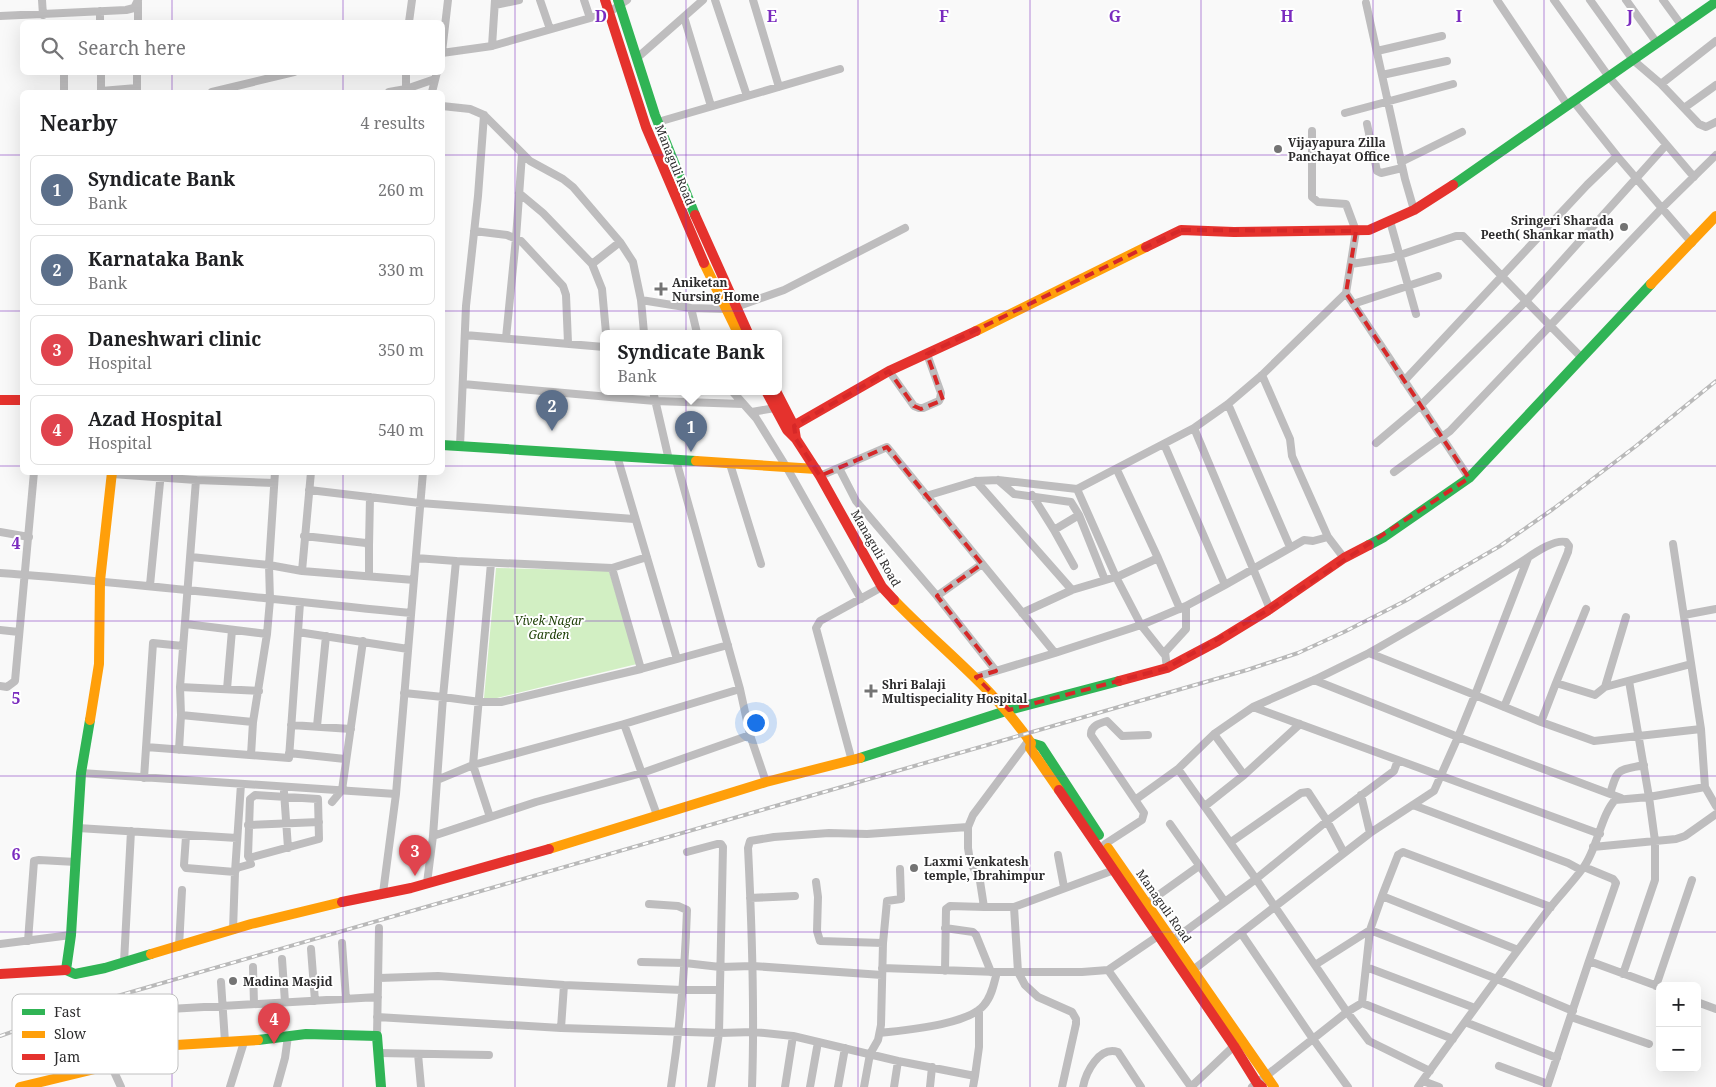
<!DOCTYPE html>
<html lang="en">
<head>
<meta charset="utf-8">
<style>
  body { margin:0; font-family:"Noto Serif",serif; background:#f6f6f6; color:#202124 }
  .controls { position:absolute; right:15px; bottom:15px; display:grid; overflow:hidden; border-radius:8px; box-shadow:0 5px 20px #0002 }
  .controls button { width:45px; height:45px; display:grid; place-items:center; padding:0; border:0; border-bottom:1px solid #e0e0e0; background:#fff; color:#202124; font:25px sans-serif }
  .you { position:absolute; left:755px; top:722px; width:18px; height:18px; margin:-12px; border:4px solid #fff; border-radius:50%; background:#1a73e8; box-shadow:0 0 0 8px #1a73e833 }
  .badge { display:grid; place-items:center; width:32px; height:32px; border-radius:50%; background:#2563eb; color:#fff; font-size:16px; font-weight:700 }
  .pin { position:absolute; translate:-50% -41px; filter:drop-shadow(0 1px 2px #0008) }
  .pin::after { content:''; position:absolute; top:26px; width:18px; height:15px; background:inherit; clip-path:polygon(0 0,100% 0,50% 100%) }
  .popup { position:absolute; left:600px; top:330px; width:182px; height:65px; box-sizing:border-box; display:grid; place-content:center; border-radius:8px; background:#fff; filter:drop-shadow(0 1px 4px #0005); font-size:16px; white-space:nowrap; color:#757577 }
  .popup b { font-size:19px; color:#202124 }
  .popup::after { content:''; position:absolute; left:50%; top:100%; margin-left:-10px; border:10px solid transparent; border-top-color:#fff }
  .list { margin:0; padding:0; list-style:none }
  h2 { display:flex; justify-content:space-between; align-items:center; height:65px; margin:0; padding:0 20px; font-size:21px }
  h2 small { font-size:16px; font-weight:400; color:#757577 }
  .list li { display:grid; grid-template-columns:32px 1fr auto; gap:15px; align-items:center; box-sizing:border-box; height:70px; margin:0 10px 10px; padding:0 10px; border:1px solid #e0e0e0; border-radius:8px }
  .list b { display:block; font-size:19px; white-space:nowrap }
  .list p { margin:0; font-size:16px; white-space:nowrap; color:#757577 }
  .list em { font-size:16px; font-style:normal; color:#757577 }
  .icon { flex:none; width:28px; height:28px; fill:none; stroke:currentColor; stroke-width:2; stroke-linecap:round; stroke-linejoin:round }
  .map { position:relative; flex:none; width:1716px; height:1087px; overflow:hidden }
  .search { position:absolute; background:#fff; box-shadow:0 5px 20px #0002; left:20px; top:20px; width:425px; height:55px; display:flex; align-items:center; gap:12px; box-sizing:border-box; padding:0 18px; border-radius:8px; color:#757577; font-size:19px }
  .panel { position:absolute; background:#fff; box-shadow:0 5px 20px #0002; left:20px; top:90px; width:425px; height:385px; border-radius:8px }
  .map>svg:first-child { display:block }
  .green { fill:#d2efc3 }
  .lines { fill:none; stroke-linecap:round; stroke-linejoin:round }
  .street { stroke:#bebdbe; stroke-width:8 }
  .fast { stroke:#30b455; stroke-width:10 }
  .slow { stroke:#ff9f0a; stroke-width:10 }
  .jam { stroke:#e5322d; stroke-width:10 }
  .rail-casing { stroke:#b9b9b9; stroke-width:4 }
  .rail { stroke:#fff; stroke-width:2; stroke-dasharray:5.5; stroke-linecap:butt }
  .marked { fill:none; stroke:#d62828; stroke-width:4; stroke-dasharray:10 6; stroke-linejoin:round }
  .grid { fill:none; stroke:#7b2cbf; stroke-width:1; stroke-opacity:0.55 }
  .poi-dot { fill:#747474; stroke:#fff; stroke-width:2 }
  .labels { text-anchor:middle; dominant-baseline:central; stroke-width:4; stroke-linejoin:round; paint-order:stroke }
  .poi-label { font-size:12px; font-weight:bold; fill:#2d2c2d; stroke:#fff; text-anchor:start }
  .street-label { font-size:12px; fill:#2d2c2d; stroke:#fff }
  .park-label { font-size:12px; font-style:italic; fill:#204108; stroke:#fff }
  .key { fill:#fff; stroke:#c0c0c0; stroke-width:1 }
  .key-label { font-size:14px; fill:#2d2c2d }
  .grid-label { font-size:16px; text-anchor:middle; font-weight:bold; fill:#7b2cbf; stroke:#fff; stroke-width:4; stroke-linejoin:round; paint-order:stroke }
</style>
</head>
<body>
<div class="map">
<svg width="1716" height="1087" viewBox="0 0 1716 1087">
  <rect width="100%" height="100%" fill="#f9f9f9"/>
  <!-- green -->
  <path class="green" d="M496,568L609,571L637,664L497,698H484Z"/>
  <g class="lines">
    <!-- street -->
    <path class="street" d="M42,0L43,15
      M540,0L550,29
      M584,0L590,18
      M715,0L747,96
      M753,0L779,87
      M1497,0L1568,106
      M1554,0L1609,77L1694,177
      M1590,0L1633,60L1661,84L1699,124L1706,127L1716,122
      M1626,0L1657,43
      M1663,0L1682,26
      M138,2V22
      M1366,3L1405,179L1414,210
      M495,5L519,0
      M100,11V22
      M0,16L126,10L134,8L138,0
      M684,17L711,106
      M409,22L412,0
      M492,46L495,0
      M1377,51L1442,36
      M442,52L448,0
      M442,53L492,46L608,13L627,0
      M637,58L703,0
      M101,72V92
      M406,72V89
      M1382,75L1447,61
      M1661,84L1716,41
      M101,91L137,88
      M64,92V72
      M137,92V72
      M212,92L294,72
      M389,92L406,89L435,79
      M432,92L437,72
      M1574,102L1617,156L1692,243
      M442,106L470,109L484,115L530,161L563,179L573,187L620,242L633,262L641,300L644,333
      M1684,108L1716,85
      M1345,113L1453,84
      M658,122L840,69
      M1367,124L1377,171L1381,173L1402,168
      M1401,162L1462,132
      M519,193L543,213L592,264L602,289L606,333
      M1390,221L1416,314
      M474,231L507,235L521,241L563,286L566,295L568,343
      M592,264L620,242
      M1351,264L1391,258L1456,236H1463L1526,301L1666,145
      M1346,293L1469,478
      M641,300L691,308L726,309L736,307L784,290L905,228
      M1353,304L1438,276
      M691,308L697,333
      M465,335L604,347
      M506,338L516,238L522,154
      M889,371L914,406L919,408H923L939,401L940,399L941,393L927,354
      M1262,375L1290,439L1292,456L1328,537
      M1404,381L1587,185L1617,156
      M463,384L655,401L743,404
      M653,391L669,460
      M732,391L756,418L787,468L861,599
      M1228,404L1290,547
      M752,412L775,408
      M1194,428L1270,609
      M1376,443L1421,405L1526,301L1581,357
      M1164,444L1225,585L1186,606
      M460,446L466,306L478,196L484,115
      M617,456L677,659
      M676,460L740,689
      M730,464L761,564
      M839,468L856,501L937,596L996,671
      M1117,470L1158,558L1180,609
      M1394,472L1450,431L1662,208L1716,155
      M112,474L196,480L274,483
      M820,476L887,447L1055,653L976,677
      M998,480L1014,494L1071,502L1079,515L1105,580
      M976,481L1072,590L1022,613
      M1077,489L1116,577L1141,625L1164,654
      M309,490L420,503L634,519
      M1032,495L1054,530L1074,566
      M926,496L976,481L998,480L1077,489L1194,428L1228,404L1262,375L1346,293L1356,231L1346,204L1318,202L1312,197V131
      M1054,530L1079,515
      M0,532L29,537
      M304,536L366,543L369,546V576
      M369,546L370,497
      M191,557L269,565L302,571L414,580
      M416,558L456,561L443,697L480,702H501L641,669L612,568L456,561
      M612,568L647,557
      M302,571L311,472
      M0,573C137,583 274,600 411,613
      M150,585L161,472
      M1225,585L1304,540L1313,541L1328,537L1344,558
      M1072,590L1119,576L1158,558
      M937,596L982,564
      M1684,615L1716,609
      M186,624L267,634
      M0,630L19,632
      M298,632L408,649
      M1055,653L1141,625L1186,606V629L1165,652L1167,668
      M1369,653C1420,624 1471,594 1521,562C1532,555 1553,539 1566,542L1569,546L1568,552L1504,707
      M641,669L728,645
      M1314,680L1458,737L1434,791L1370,833L1361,795
      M1556,683L1586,609
      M0,686L7,687L15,681L34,472
      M180,687L259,691
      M1605,687L1626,617
      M227,689L232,630
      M404,693L443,697L433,836L427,883
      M1253,707L1600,834
      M181,715L253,722
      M1541,722L1594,741L1701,729
      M624,724L657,815
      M1300,724L1244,775L1214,734L1253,707L1314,680L1369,653L1475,695L1528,558
      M291,725L351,729
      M317,726L326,636
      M1029,740L973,815L968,827V848L970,861L980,881L984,907H1014L1018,972L1025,985L1038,997L1072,1012L1076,1019V1024L1062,1087
      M146,747L289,758L300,603
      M179,750L181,715L180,687L196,480
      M289,753L345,759
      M251,755L253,722L267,634L270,600L269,565L275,472
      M1398,760L1394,771L1327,821L1256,879L1347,1012L1369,1041L1430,1071
      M852,761L816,628L820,621L882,587
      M1178,769L1214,734
      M81,773L396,794
      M144,778L153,643L183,646
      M437,780L473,765L624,724L740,689L750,735L766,782
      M1705,787L1716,806
      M284,792L288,848
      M1610,794C1618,767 1617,771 1644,765
      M255,795L318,799L319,839L249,858L248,856L250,799Z
      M1621,798L1458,737L1475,695L1541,722L1556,683L1595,695L1605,687L1691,664
      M1135,800L1178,769L1256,879L1172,941
      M332,802L342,790L363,641
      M1413,805L1568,863L1581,870
      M1205,806L1244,775
      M490,817L473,765L491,563
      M1170,824L1225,902
      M248,825L319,822
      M78,828L237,838
      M186,836L184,865L186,868L235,872L237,868L251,864
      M433,836L536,802L642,773L750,735
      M1231,842L1301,793L1308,792L1327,821L1344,853
      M1105,844L1142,820L1144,813L1091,735C1090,726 1100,723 1107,721L1122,736L1148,735
      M1593,847L1676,839L1685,836L1716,814
      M687,852L717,844H721L723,847L719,1033L711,1087
      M1058,855L1064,887
      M1584,867L1613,879L1616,883L1589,961L1660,987
      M816,882L818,897L817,931L820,941L883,943
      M383,893L396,794L423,472
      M1382,896L1398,855L1403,852L1551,907
      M750,898L795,896
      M649,904L678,906L687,910C685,969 680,1028 671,1087
      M1146,904L1199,866
      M1014,907L1114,870
      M945,928L973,932L976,935L991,972
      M233,930L235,872L241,784
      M1241,933L1313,1039L1348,1087
      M28,941L34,861L39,860L76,862
      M342,943L346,999
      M0,944L71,935
      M179,947L182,890
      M311,949L315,1001
      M282,959L285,1002
      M124,962L131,831
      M641,962L685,963L720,967L753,966L882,975
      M1315,965L1370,930L1497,979L1573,1011
      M253,967L254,1004
      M1366,967L1475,1008
      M882,968L997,972H1082L1108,970L1158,936
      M1108,970L1191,1087
      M1193,970L1370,833
      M945,971L946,909L950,906L984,907
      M1623,974L1655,880V841L1649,797L1629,681
      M379,978L438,976L564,985L682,990H719
      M221,982L225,1042
      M1656,986L1692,880
      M1697,1002L1716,1009
      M1362,1003L1370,930L1382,896L1518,950
      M377,1017L561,1028L719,1033L754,1032L793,1036L898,1061L975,1076L979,1047V1010
      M1571,1017L1649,1044
      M1465,1022L1557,1058
      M561,1028L564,985
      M880,1033C905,1030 968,1025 984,1005C992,996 994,983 997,972
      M377,1036L379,928
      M379,1053L489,1055
      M418,1054L421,1087
      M127,1060C125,1048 119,1027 130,1018C135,1014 145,1012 152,1010L378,997
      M111,1065L121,1087
      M1499,1066L1548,1084
      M1423,1081L1439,1087
      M230,1087L244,1042
      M277,1087L285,1058L288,1036
      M752,1087C755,1007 752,928 748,848L750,841L774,837L829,833L867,834L968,827
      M785,1087L793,1036
      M810,1087L818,1042
      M838,1087L845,1048
      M864,1087L870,1054L878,1040L881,1025L883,943L887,901L901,899L900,869
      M894,1087L898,1061
      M930,1087L932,1067
      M973,1087L975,1076
      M1083,1087C1086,1072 1099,1046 1118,1052L1141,1087
      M1191,1087L1234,1046
      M1252,1087L1347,1012L1362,1003L1453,1039
      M1418,1087C1461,1027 1504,968 1549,909C1560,895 1572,883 1583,868C1597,850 1601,815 1615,800L1649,797L1705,787L1701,729L1673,544
      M1547,1087L1589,961"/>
    <!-- fast -->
    <path class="fast" d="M618,0L655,115L695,215
      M1453,185L1716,2
      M442,445L696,461
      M1369,545L1384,537L1469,478L1651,284
      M90,720L81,773L71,935L66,970L75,974L105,968L151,954
      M1031,743L1041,746L1099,835
      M860,758L1009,710L1119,681
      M258,1040L306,1034L377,1036L381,1087"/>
    <!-- slow -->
    <path class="slow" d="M704,263L738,333
      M1651,284L1716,216
      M976,331L1146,247
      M696,461L816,469
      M894,600C940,648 993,687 1031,743L1030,748L1059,790
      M90,720L99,664L100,581L112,472
      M1108,848L1274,1087
      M549,849L766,782L860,758
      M151,954L251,924L342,902
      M20,1087L99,1068L176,1045L258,1040"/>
    <!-- jam -->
    <path class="jam" d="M605,0L646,127L704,263
      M695,215L748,333
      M1146,247L1181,230L1234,232L1369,230L1414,210L1453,185
      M766,391L787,430L796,439L820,476L882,587L894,600
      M776,391L794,426L796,439
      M0,400H22
      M788,429L889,371L976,331
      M1119,681L1167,668L1218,641L1270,609L1344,558L1369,545
      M1059,790L1234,1046L1257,1083L1262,1087
      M342,902L411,888L549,849
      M0,974L66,970"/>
    <defs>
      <path id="rail" d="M0,1036L93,1003L1247,670L1298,653L1344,632L1405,601L1500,546L1553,509L1636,446L1716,381"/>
    </defs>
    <!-- rail casing -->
    <use href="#rail" class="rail-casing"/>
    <!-- rail -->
    <use href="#rail" class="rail"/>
  </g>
  <!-- marked area -->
  <path class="marked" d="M1181,230L1356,231L1346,293L1469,478L1270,609L1167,668L1009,710L976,677L996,671L937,596L982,564L887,447L820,476L796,439L794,426L889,371L914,406L921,409L943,400L927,354Z"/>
  <!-- grid -->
  <path class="grid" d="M172,0V22M343,0V22M515,0V1087M686,0V1087M858,0V1087M1030,0V1087M1201,0V1087M1373,0V1087M1544,0V1087M172,72V92M343,72V92M0,155H22M442,155H1716M0,311H22M442,311H1716M0,466H22M442,466H1716M172,472V1087M343,472V1087M0,621H1716M0,776H1716M0,932H1716"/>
  <!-- markers -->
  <g class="poi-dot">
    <circle cx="1278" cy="149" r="5"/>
    <circle cx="1624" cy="227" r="5"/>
    <path d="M658.5 281.5h5v5h5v5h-5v5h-5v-5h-5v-5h5z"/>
    <path d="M868.5 683.5h5v5h5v5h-5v5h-5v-5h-5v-5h5z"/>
    <circle cx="914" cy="868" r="5"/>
    <circle cx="233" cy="981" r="5"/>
  </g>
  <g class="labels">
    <!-- poi labels -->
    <g class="poi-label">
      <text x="1288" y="142">Vijayapura Zilla<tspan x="1288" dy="14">Panchayat Office</tspan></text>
      <text x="1614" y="220" text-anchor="end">Sringeri Sharada<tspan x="1614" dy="14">Peeth( Shankar math)</tspan></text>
      <text x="672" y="282">Aniketan<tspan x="672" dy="14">Nursing Home</tspan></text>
      <text x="882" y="684">Shri Balaji<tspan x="882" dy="14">Multispeciality Hospital</tspan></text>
      <text x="924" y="861">Laxmi Venkatesh<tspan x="924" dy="14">temple, Ibrahimpur</tspan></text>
      <text x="243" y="981">Madina Masjid</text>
    </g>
    <!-- street labels -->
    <g class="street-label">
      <text transform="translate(675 165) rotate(68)">Managuli Road</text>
      <text transform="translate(876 548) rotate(60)">Managuli Road</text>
      <text transform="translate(1164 906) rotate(55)">Managuli Road</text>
    </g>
    <!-- park labels -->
    <g class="park-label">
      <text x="549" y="620">Vivek Nagar<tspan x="549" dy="14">Garden</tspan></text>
    </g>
  </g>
  <!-- legend -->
  <rect x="12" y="994" width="166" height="80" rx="8" class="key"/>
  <rect x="22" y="1009" width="23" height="6" fill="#30b455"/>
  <rect x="22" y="1031" width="23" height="7" fill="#ff9f0a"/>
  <rect x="22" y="1054" width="23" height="6" fill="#e5322d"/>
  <g class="key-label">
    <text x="54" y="1017">Fast</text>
    <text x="54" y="1039">Slow</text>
    <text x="54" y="1062">Jam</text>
  </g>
  <g class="grid-label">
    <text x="601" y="22">D</text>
    <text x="772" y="22">E</text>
    <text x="944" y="22">F</text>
    <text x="1115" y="22">G</text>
    <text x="1287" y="22">H</text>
    <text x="1459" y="22">I</text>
    <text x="1630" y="22">J</text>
    <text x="16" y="549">4</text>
    <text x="16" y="704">5</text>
    <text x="16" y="860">6</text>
  </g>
</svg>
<div class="controls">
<button>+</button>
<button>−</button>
</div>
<div class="you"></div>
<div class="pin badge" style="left:691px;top:452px;background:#5c6f8a">1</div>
<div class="popup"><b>Syndicate Bank</b>Bank</div>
<div class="pin badge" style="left:552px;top:431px;background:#5c6f8a">2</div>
<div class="pin badge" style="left:415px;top:876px;background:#e0444e">3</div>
<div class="pin badge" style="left:274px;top:1044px;background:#e0444e">4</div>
<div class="search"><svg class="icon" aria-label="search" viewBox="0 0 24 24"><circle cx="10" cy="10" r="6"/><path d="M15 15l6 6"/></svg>Search here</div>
<section class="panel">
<h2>Nearby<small>4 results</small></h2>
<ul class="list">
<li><span class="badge" style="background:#5c6f8a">1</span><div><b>Syndicate Bank</b><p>Bank</p></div><em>260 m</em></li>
<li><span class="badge" style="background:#5c6f8a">2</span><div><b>Karnataka Bank</b><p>Bank</p></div><em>330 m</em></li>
<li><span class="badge" style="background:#e0444e">3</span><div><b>Daneshwari clinic</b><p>Hospital</p></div><em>350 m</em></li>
<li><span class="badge" style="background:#e0444e">4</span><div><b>Azad Hospital</b><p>Hospital</p></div><em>540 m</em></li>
</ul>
</section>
</div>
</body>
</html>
